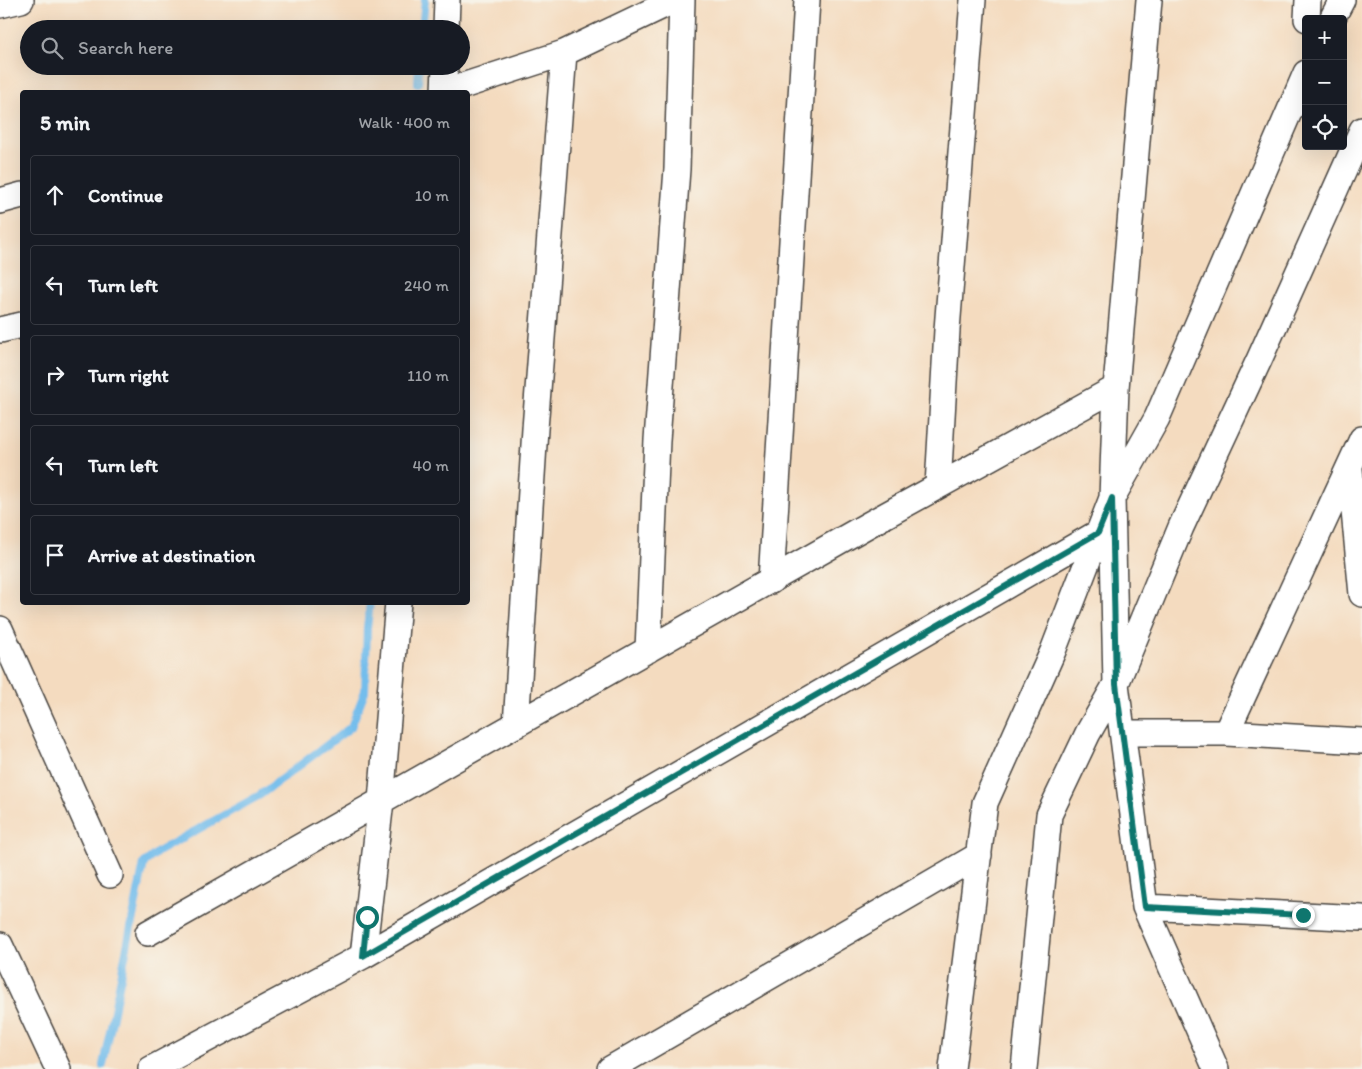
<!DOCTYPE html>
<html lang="en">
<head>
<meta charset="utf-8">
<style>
  body { margin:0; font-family:Itim,sans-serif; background:#20242c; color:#f1f3f6 }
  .controls { position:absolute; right:15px; top:15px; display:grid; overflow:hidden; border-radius:5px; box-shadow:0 5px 20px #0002 }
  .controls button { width:45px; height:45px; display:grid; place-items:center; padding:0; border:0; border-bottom:1px solid #363941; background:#171b24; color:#f1f3f6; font:25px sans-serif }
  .stop { position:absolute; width:15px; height:15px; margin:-11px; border:4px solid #0f766e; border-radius:50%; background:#fff }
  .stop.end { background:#0f766e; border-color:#fff; box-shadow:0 1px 5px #0008 }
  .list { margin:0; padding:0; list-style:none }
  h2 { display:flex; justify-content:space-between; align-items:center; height:65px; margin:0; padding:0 20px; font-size:21px }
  h2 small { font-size:16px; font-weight:400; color:#9ea1a6 }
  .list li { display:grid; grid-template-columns:32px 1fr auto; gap:15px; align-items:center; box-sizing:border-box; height:80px; margin:0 10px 10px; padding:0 10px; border:1px solid #363941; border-radius:5px }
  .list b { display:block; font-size:19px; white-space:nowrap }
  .list em { font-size:16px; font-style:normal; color:#9ea1a6 }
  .icon { flex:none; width:28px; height:28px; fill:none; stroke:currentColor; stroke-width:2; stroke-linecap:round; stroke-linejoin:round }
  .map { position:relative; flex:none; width:1362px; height:1069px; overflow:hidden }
  .search { position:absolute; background:#171b24; box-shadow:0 5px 20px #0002; left:20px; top:20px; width:450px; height:55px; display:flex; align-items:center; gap:12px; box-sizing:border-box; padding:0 18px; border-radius:28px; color:#9ea1a6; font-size:19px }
  .panel { position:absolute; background:#171b24; box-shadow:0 5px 20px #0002; left:20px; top:90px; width:450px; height:515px; border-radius:5px }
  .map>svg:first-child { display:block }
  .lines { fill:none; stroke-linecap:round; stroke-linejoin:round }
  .stream { stroke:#73bdec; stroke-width:8 }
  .minor-casing { stroke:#494541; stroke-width:28 }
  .minor { stroke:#fff; stroke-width:25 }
  .route { stroke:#0f766e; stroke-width:6 }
</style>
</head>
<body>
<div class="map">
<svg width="1362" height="1069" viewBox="0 0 1362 1069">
  <rect width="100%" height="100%" fill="#f7f3e8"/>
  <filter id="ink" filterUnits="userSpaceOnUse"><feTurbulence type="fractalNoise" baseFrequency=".02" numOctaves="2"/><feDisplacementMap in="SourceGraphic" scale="10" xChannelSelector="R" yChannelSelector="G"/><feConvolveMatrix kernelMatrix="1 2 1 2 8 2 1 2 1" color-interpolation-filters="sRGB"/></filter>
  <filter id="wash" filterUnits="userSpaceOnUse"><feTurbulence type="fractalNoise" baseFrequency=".0096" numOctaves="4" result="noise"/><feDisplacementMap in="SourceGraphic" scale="20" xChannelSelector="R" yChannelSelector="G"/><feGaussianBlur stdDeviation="1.12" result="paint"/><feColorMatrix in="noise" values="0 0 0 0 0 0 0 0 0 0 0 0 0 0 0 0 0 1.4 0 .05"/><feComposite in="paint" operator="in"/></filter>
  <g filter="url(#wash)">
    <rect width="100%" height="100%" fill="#f4dbbf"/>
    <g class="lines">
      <!-- stream -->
      <path class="stream" d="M422,29L425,0
        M418,83L419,66
        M103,1065L144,863L159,851L260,795L351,727L365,691L367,628L370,602"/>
    </g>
  </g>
  <g filter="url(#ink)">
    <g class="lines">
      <defs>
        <path id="minor" d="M1149,0L1116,388L1112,498L1116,684L1145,907L1216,1069
          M0,5L21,0
          M1307,19L1308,0
          M1332,19L1342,0
          M446,29L447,0
          M444,92L564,53L675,0
          M444,92L445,66
          M0,201L22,195
          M0,330L22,325
          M1350,469L1362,594
          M938,486L947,330L973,0
          M771,581L807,0
          M0,629L110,875
          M648,650L657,440L677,169L682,0
          M516,725L535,429L564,53
          M1123,733H1226L1362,741
          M1226,733L1362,439
          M1145,907L1362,918
          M148,933L866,526L1116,388
          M0,945L58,1069
          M363,956L381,801L398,602
          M151,1069L363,956L1098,533
          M610,1069L979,855
          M952,1069L985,803L1053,651L1112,498L1157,418L1306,73
          M1024,1069L1049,815L1088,733L1116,684L1181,527L1259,360L1362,130"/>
      </defs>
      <!-- minor casing -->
      <use href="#minor" class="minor-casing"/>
      <!-- minor -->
      <use href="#minor" class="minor"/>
    </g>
  </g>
  <g class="lines" filter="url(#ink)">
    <!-- route -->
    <path class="route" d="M367,917L363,956L1098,533L1112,498L1116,684L1145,907L1303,915"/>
  </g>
</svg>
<div class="controls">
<button>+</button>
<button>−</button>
<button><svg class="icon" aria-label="locate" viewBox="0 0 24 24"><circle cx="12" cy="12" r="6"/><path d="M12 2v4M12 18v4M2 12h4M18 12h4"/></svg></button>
</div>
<div class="stop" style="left:367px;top:917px"></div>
<div class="stop end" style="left:1303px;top:915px"></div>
<div class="search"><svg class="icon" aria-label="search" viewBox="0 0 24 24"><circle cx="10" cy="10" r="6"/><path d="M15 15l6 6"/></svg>Search here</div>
<section class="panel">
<h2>5 min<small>Walk · 400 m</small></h2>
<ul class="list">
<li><svg class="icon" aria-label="ahead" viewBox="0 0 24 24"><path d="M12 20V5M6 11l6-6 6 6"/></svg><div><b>Continue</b></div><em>10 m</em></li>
<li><svg class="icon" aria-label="left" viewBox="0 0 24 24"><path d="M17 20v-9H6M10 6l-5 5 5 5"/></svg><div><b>Turn left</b></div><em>240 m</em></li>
<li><svg class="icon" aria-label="right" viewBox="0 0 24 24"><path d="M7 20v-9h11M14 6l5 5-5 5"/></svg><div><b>Turn right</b></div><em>110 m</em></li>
<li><svg class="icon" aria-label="left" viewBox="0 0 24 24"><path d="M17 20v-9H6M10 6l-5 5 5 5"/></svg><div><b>Turn left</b></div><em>40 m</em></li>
<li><svg class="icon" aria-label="arrive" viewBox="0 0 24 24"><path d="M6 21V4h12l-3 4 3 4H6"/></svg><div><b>Arrive at destination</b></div></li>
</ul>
</section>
</div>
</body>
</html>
